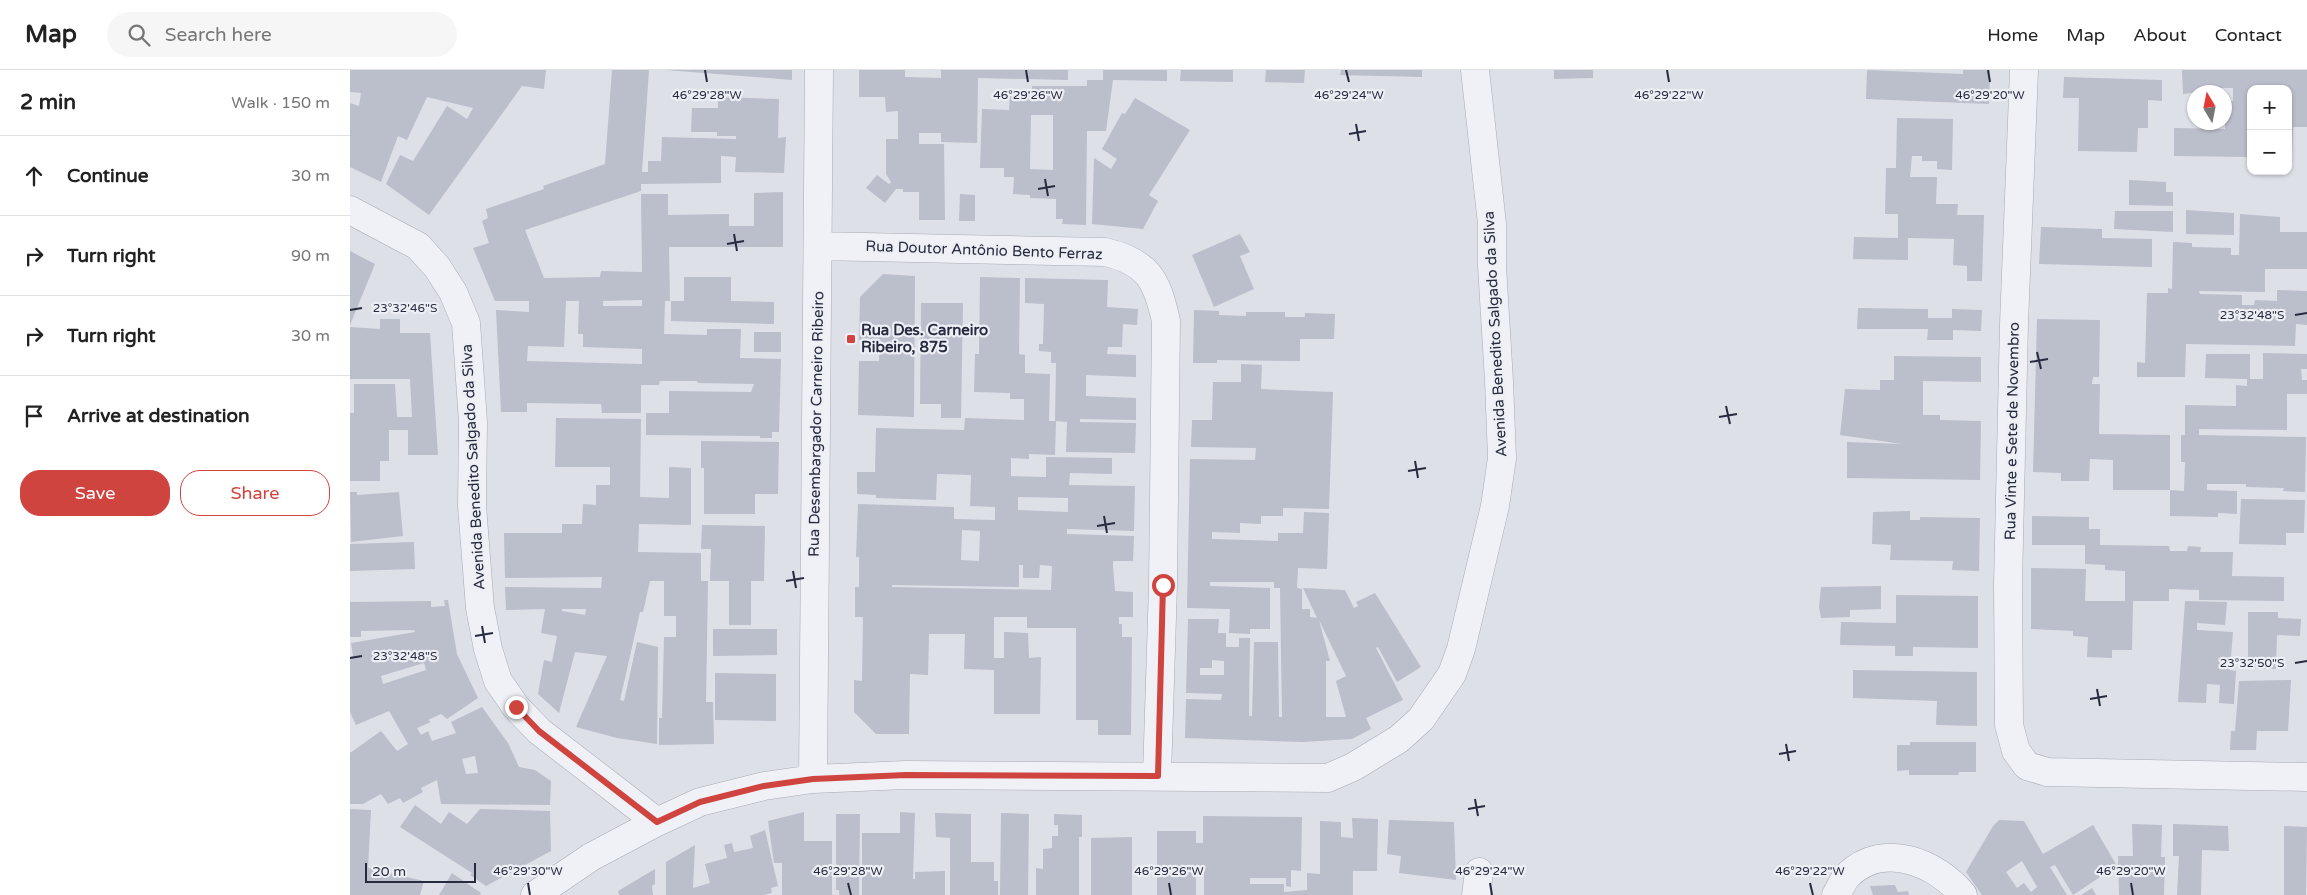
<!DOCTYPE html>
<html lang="en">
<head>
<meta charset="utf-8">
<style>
  body { margin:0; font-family:"Varela Round",sans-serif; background:#f6f6f6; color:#222 }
  .controls { position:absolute; right:15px; top:15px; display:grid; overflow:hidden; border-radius:10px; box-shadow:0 1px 4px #0004 }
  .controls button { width:45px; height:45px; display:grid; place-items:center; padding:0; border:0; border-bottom:1px solid #e0e0e0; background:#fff; color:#222; font:25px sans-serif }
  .compass { position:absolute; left:1837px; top:15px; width:45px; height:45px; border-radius:50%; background:#fff; box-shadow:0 1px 4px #0004; rotate:350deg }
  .scale { position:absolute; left:15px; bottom:12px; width:111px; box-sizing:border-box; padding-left:5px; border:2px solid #272b3f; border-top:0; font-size:14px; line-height:18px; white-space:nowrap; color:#272b3f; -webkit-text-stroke:4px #edeff5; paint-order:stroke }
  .stop { position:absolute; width:15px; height:15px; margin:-11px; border:4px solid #d0443f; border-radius:50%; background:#fff }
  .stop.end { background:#d0443f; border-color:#fff; box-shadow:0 1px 5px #0008 }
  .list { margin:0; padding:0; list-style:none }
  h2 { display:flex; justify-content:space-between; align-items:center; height:65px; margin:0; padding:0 20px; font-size:21px }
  h2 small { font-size:16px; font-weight:400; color:#767676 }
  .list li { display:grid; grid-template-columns:32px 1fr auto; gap:15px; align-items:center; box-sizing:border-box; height:80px; padding:0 20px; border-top:1px solid #e0e0e0 }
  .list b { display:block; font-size:19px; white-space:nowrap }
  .list em { font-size:16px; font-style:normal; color:#767676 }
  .actions { display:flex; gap:10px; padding:15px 20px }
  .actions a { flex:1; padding:11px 0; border:1px solid #d0443f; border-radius:20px; text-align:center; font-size:18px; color:#d0443f }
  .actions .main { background:#d0443f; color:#fff }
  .icon { flex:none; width:28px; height:28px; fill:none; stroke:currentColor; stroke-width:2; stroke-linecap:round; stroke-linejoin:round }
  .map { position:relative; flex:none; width:1957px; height:825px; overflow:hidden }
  header { display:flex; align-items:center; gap:30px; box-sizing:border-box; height:70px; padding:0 25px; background:#fff; border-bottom:1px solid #e0e0e0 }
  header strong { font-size:24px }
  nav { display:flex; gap:28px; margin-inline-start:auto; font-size:18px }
  .search { width:350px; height:45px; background:#f6f6f6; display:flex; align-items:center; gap:12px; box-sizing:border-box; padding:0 18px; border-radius:28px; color:#767676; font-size:19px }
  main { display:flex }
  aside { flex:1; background:#fff }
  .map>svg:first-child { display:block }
  .building { fill:#bbbecb; fill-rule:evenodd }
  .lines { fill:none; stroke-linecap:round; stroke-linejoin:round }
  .minor-casing { stroke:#a7aab5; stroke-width:29 }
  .minor { stroke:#f0f1f6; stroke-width:28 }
  .route { stroke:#d0443f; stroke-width:6 }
  .ticks { fill:none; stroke:#272b3f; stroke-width:2 }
  .poi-dot { fill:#d0443f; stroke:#edeff5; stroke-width:2 }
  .labels { text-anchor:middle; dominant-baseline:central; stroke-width:4.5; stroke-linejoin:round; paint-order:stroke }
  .street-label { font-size:15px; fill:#272b3f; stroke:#edeff5 }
  .poi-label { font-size:15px; font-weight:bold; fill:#272b3f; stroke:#edeff5; text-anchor:start }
  .ticks-label { font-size:12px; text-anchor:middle; fill:#272b3f; stroke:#edeff5; stroke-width:4.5; stroke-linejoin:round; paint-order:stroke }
</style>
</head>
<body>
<header>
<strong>Map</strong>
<div class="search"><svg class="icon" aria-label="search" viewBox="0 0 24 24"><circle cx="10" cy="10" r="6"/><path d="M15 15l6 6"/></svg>Search here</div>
<nav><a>Home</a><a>Map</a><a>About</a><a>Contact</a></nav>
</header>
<main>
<aside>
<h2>2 min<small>Walk · 150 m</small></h2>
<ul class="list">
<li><svg class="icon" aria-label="ahead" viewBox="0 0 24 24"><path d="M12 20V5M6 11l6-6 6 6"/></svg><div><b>Continue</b></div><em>30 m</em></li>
<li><svg class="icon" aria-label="right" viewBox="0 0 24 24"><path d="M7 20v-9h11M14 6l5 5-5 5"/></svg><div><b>Turn right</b></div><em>90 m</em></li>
<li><svg class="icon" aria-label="right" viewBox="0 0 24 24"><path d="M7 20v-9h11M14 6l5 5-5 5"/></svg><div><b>Turn right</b></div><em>30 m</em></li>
<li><svg class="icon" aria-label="arrive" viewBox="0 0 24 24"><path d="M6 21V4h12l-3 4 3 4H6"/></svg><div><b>Arrive at destination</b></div></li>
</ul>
<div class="actions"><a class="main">Save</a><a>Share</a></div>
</aside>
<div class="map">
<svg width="1957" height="825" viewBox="0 0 1957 825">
  <rect width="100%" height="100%" fill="#dee0e8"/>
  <!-- building -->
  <path class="building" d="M0,0H196L194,19L172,16L79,145L36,114L50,85L63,91L97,36L117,49L123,38L77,27L57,70L48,66L31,112L0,97V33L9,36L11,23L0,22Z
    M262,0H299L292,102H298V91H311L312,67L386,69V66H367V62H341L342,38H368V27L429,29L428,68L436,67L434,103L385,102L386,87L371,86V113L291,114V121L175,160L194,208L250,207L251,201L292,202L291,124H318V145L379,144V156H404V123L433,122V177H319L320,231H315L314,264L357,265V259H391L390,288L431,289L429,362H422V368H410V366L296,365V343H319V321L401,322L404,314L348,313L347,311H310L309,315H291V343H252L251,334L177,333V342H151L146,240L179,242V231H145L123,178L139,173L132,151L138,148L136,139L194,119L193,116L255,94ZM292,230V236H253V231ZM216,231H229L228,264H233V277L292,279V294L177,291L178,276L214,277Z
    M316,0H442V10Z
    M509,0H555V7L591,8V0H718V10L628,8L627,73L591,72V63H569V74H594L595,150H569V122H553V119H546L535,133L516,118L527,105L539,114L541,112L536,104V69H548V41L536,42L535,27H509Z
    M753,0H817V11L763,10L756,61H737L736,155L712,154L713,149H706V129L680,128V125L663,124L664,107H654V98H630L632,39L659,40L660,24H682V16H737V10H753ZM681,45H703V100L680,99Z
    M831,0H883V12L830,11Z
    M916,0H955L954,13L915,12Z
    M991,0H1072V7L990,5Z
    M1204,0H1243V8L1204,9Z
    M1517,0L1613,4V0H1640L1639,34L1516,29Z
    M1832,0H1957V57H1943L1942,88H1938V19H1901V87L1824,86V58L1875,59V32L1883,31V18H1848V22L1833,24Z
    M1714,7L1812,10V31L1798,30V58H1788L1787,82L1728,81L1729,28H1713Z
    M785,28L840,60L799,125L808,131L793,159L742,154L744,88L761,99L767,89L752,79L772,43L775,44Z
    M1547,48L1603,49L1602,100L1587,99V91H1572V86H1562L1560,107H1587L1586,134H1608L1607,145H1634L1632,211H1617V196L1603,195L1604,169L1558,168V190L1503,189L1504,167L1548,168V144H1535L1536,98H1546Z
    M1779,110L1816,112V122H1823V136L1779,135Z
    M610,124L625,125V151H609Z
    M1836,140L1884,143V165L1836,164Z
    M1765,141H1823V162L1764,159Z
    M1890,144L1930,147V162H1957V199H1915V222L1849,221L1850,224L1892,225V235H1904L1905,230L1927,231V220L1957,221V255L1946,254L1945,276L1836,274L1835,307H1787V292L1795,293L1797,223H1818V218L1822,219L1823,172L1842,173V177L1881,178V185H1889Z
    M1691,157L1752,159V168L1802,169V197L1689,194Z
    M890,164L900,182L890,186L904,219L864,237L842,185Z
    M0,181L25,194L0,255Z
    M533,204L565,206L564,347L508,345L509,291H529L530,270H509L510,227Z
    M334,207H381V231L424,232V254L321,251V231H334Z
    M630,207L670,208L669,284L675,285V303L700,304L699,351H706L705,385L679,384V389L661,388V406L696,407V387L762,388V404L720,403L719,415L785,416L784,461L717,459V464L784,466L783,491H763V496L765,521L783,522V547H769V554H772V567H782L781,665H748V650H726V558H677V547H644V588H654V562L678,563L679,588L691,587L690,644H644V600L614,599L615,564H579L578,605L560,604L559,664H526L504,642V610L512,611L513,547H505V517H509V487H506L508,434L604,437V449L645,450V437L620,436L621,405L587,404L586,430L526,428V425L507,424V402H525L526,358L614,360L615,348L674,350V329H660V323L624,322L625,284H629ZM668,427L718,428V442L668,440ZM612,460L630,461L629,491L611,490ZM669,495H673V508H689L690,495L702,496L701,520L542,517V515L669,517Z
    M675,208L758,210L757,237L788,239L787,255L773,254L772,277H758L757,284L786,285V307L736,305V326L786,328V350L730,349V352L786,353L785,383L716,382L717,352L705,351L706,293H701V282L689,281V274H693L694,234L675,233Z
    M571,233H613L611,348H591V334H570Z
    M1508,238L1578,239V248H1602V239L1632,240L1631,261L1603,260V270H1577L1578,259H1507Z
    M844,240L869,241V245L896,246V242H935V247H955V243L985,244L984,269H950V291L867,290V293H843Z
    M30,249H50V263H80L88,385H58V360H39V391H30V411H0V343H4V314H45L47,347H62L60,309H0V257L30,259Z
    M1687,249L1750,250L1749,307H1743L1742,314H1750L1749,364L1820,365V420H1763V390L1740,389L1739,411H1711V403L1683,402Z
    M404,262H431V282H404Z
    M1913,283L1957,284V299H1951L1952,310H1957V324H1937V360L1849,359V365L1956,367L1955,422L1933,421L1934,418L1896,417V414H1857V420L1887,421V444L1868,443V447L1820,446V420L1834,421L1835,392H1831V365H1835V335L1886,336V315L1897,316V309L1855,308L1856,284H1900V309H1913Z
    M1544,286L1631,287V312L1573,311V345H1590V350L1631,351L1630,410L1497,408V372L1552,374L1490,365L1495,319L1530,320V310H1544Z
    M891,294L912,295L911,319L983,322L979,439L933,438V446H911V454L890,453V463L862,462V469L928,471V463H953L954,442L979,443L977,499L948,498L947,518L952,519V539H960V547L967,548L953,518L995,520L1004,538L1008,536L1006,532L1025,523L1071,597L1047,612L1028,577L1026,578L1053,630L1016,648L1021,659L1002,669L953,672L835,668L836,629L871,630L872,624L836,623L838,549H869L868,563H876V577H889V568H900L899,646H902L904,572H928L929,647H932L930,518H924V512H860V516L920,518V559H900V564L879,563L880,539L837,538L840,389L905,390L906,378L841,377L842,350H862L863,312H891ZM969,550L996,606L986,611L996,647H976V591H980ZM862,590L874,591V605H850V598H862Z
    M206,348L291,349L290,427L319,428V397L341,398V455L289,454L288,482L351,483V511H358L356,632H363L364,674L309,675V648H312L314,567H326V546H314V511H300L293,542H290L270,630L274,631L287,572L308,577L307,674L267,668L226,657L257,586L225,582L209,643L188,624L194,590L202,592L207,566L191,563L195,539L156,540L155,517L251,518L252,507L155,508L154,463H212V454H232L233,434L246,435V415H260V397H205ZM212,539H236L235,545L212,541Z
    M351,371L429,372L428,424H405V444H354V398H351Z
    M0,422H7V425L49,422L53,466L1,472Z
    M1891,429L1955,430L1954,463H1936V475L1889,474Z
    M1560,441V450H1570V447L1630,448L1629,501L1602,500L1603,491L1540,490L1541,475L1522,474L1523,442Z
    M1682,446L1739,447V459H1750V475L1819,476L1820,481H1837L1838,476L1851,477L1850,482H1883L1882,506L1934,507V531L1849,530V520L1819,519V531H1783L1782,580H1762V588L1737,587L1738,567L1723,566V561L1681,559V498L1736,499L1735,531H1775V501L1755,500V495L1735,494V475H1682Z
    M352,455L415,456L414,511H401V555H379V511H360L361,479H351Z
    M64,472L65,499L0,501V474Z
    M1531,516V539L1500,540V547L1471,548L1469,537L1471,517Z
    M1546,525L1628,526V578L1563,577V586H1545V576L1490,575L1491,552L1546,553Z
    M94,530H98L107,584L128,628L97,649L91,644L78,650L81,652L67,658L71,665L78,661L82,671L106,663L101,652L132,637L158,673L169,697L185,700L201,711L200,735L91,734L87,710L71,718L73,722L53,733L50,728L38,734L31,724L13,734H0V683L31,661L47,681L58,674L39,641L6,655L0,642V587L3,586L1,573L65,562L64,560L11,561V567H0V532L81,531V537L95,536ZM74,593L76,600L33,614L31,606ZM125,686L128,703L116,704L112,689Z
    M1835,531L1877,532L1875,555L1847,553V560L1883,562L1880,600L1886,601L1884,634L1869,633L1870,615L1857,614L1856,633L1828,632Z
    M1898,542H1928V548L1951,549L1950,566L1927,565L1926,599L1898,598Z
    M363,559H427V585L363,586Z
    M1503,600L1627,602V656L1586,655L1587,631L1503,628Z
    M365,603L426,604V651L365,650Z
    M1941,610L1938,661H1907L1906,680H1880L1881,661H1885L1889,611Z
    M1560,672H1626V702H1609L1608,705H1559V700L1547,701V675H1560Z
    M65,735L91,754L99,742L117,754L130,739L200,741L201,781L136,816L120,805L122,803L50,757Z
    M0,739L21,740L18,798L74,811L70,825H0Z
    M454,742V771H482V825H432V793H424L418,751Z
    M550,742L565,743L563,809H565V802L595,801V825H512V763H550Z
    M585,743L621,744V792H644V811H648V825H600V768L586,767Z
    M651,743L679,744L678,825H650Z
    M486,744H510L509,825H489V820H486Z
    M704,744L732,745V767H729V825H686V798L693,799V779L702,778V766H708V755H704Z
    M853,746L952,747L951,801L941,800V817L936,816V808H900V814H934V822L957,820V803L970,804V751L991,752V767L1003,768L1002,748L1028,749L1027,801H1003V825H854V802H846V825H807V761H846V773H853Z
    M1039,750L1104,752L1106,810L1049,803L1051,786L1037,784Z
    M1649,750L1674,751L1693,784L1743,755L1767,796L1723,825L1705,795L1700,797L1717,825H1632L1616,802L1643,756ZM1672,791L1687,817L1681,822L1674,813L1667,818L1656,802Z
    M1782,754L1812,755L1811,787H1815L1814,825H1769L1768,786H1783Z
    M1823,754L1878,756L1879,781L1852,780L1851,825H1827L1829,786H1823Z
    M1934,756L1957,757L1956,825H1934Z
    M415,760L428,816L421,818L422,823L414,825H316V792L345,775L343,818L360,813L355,794L377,788L374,775L382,773L384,782L403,778L400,766Z
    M782,767V825H741V768Z
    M305,799V814L302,816L303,825H269L268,821Z
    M102,803L131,823L130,825H89Z
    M1545,815L1548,822L1558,821L1559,825H1523L1520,816Z
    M1742,818L1746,825H1731Z"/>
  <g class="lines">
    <defs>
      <path id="minor" d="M1674,0L1664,254L1658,514L1659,655L1666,681L1677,696L1697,702L1957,707
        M0,140L68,176L87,197L103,222L116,253L123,352L122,436L130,538L138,579L148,611L166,637L189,661L307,752
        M468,176L755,182C798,192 807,210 816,251L813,515L807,706
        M463,709L469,0
        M185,825L241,787L307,752L350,732L414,716L463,709L556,705L978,708L1003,697L1049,669L1071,649L1102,604L1111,579L1145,436L1152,388L1149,311L1142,196V154L1125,0
        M1126,825L1129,802
        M1486,825C1490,819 1493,810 1498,805C1533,771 1586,792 1613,825"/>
    </defs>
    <!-- minor casing -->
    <use href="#minor" class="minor-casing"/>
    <!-- minor -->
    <use href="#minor" class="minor"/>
  </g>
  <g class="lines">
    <!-- route -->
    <path class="route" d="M166,637L189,661L307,752L350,732L414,716L463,709L556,705L808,706L813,515"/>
  </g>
  <!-- ticks -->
  <path class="ticks" d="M355,0L357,12M676,0L678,12M996,0L999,12M1317,0L1319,12M1638,0L1640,12M1006,54L1009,71M999,64L1016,61M695,109L698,126M688,119L705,116M384,164L387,181M377,174L394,171M0,240L12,238M1945,245L1957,243M1687,282L1691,299M1680,292L1698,289M1376,336L1380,354M1369,347L1387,344M1065,391L1068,408M1058,401L1076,398M754,446L757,463M747,456L765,453M443,501L446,518M436,511L454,508M132,556L135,573M125,566L143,563M0,588L12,586M1945,593L1957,591M1747,619L1750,636M1740,629L1757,626M1436,674L1439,691M1429,684L1446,681M1125,729L1128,746M1118,739L1135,736M178,813L180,825M498,813L501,825M819,813L821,825M1140,813L1142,825M1460,813L1463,825M1781,813L1783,825"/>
  <!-- markers -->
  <rect class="poi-dot" x="496" y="264" width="10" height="10" rx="2.5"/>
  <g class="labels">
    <!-- street labels -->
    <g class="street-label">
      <text transform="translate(634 180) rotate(2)">Rua Doutor Antônio Bento Ferraz</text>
      <text transform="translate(1145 264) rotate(-93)">Avenida Benedito Salgado da Silva</text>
      <text transform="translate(466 354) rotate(-89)">Rua Desembargador Carneiro Ribeiro</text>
      <text transform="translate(1662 361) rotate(-89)">Rua Vinte e Sete de Novembro</text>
      <text transform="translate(123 397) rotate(-93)">Avenida Benedito Salgado da Silva</text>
    </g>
    <!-- poi labels -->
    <g class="poi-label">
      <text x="511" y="260">Rua Des. Carneiro<tspan x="511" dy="17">Ribeiro, 875</tspan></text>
    </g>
  </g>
  <g class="ticks-label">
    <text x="357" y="29">46°29'28"W</text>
    <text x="678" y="29">46°29'26"W</text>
    <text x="999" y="29">46°29'24"W</text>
    <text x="1319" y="29">46°29'22"W</text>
    <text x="1640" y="29">46°29'20"W</text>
    <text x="55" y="242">23°32'46"S</text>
    <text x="1902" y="249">23°32'48"S</text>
    <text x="55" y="590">23°32'48"S</text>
    <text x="1902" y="597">23°32'50"S</text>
    <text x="178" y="805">46°29'30"W</text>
    <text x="498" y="805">46°29'28"W</text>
    <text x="819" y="805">46°29'26"W</text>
    <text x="1140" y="805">46°29'24"W</text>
    <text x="1460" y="805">46°29'22"W</text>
    <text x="1781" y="805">46°29'20"W</text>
  </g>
</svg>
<div class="controls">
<button>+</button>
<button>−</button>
</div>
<svg class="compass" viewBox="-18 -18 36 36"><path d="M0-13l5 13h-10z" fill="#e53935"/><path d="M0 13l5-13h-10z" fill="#767676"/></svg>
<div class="scale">20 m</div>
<div class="stop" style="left:813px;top:515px"></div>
<div class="stop end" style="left:166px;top:637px"></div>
</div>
</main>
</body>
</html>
